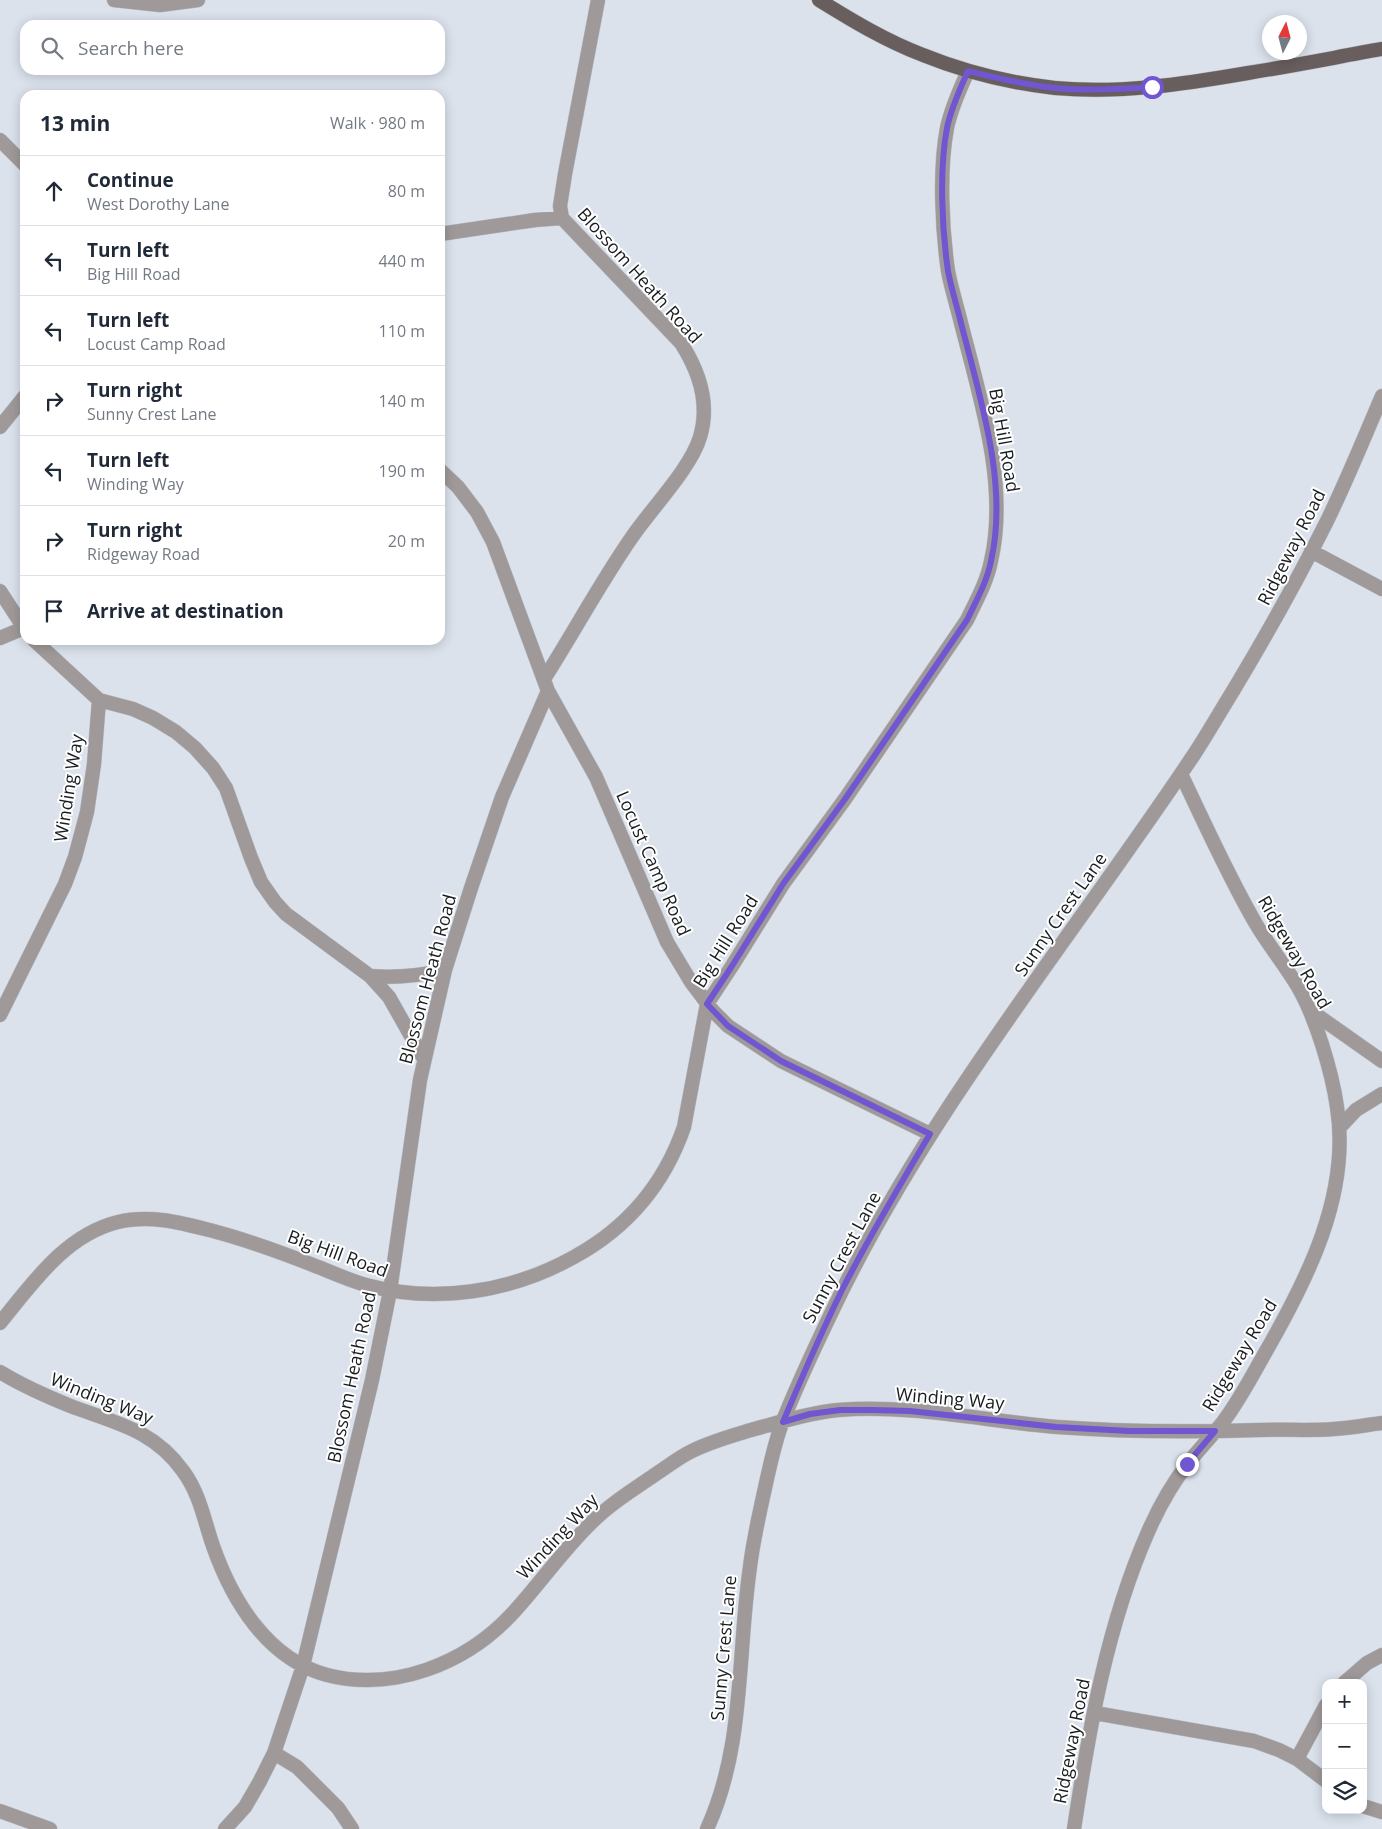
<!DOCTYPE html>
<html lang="en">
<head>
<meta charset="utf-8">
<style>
  body { margin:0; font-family:"Open Sans",sans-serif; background:#f2f2f3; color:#1f2937 }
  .controls { position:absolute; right:15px; bottom:15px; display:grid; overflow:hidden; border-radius:10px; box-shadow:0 2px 12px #0003 }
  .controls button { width:45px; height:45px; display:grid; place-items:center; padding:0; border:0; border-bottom:1px solid #e0e1e3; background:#fff; color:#1f2937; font:25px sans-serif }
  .compass { position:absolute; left:1262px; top:15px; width:45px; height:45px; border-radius:50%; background:#fff; box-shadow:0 2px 12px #0003; rotate:6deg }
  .stop { position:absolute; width:15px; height:15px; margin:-11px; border:4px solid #7056d0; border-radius:50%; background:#fff }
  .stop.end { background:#7056d0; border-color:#fff; box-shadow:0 1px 5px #0008 }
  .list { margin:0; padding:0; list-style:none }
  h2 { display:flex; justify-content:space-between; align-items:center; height:65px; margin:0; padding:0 20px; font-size:21px }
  h2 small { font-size:16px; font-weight:400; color:#747a83 }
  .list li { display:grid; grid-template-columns:32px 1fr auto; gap:15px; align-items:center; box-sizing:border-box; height:70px; padding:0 20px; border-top:1px solid #e0e1e3 }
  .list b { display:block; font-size:19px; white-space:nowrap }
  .list p { margin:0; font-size:16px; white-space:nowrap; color:#747a83 }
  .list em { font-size:16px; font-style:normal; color:#747a83 }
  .icon { flex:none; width:28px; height:28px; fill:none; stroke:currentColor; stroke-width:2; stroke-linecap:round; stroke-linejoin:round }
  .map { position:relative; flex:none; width:1382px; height:1829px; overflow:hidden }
  .search { position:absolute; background:#fff; box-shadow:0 2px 12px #0003; left:20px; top:20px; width:425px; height:55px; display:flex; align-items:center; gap:12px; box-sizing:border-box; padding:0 18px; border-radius:15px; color:#747a83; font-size:19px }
  .panel { position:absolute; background:#fff; box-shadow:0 2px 12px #0003; left:20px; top:90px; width:425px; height:555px; border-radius:15px }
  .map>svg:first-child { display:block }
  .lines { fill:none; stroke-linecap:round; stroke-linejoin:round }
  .minor-casing { stroke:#b8bfc7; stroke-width:15 }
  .primary-casing { stroke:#b8bfc7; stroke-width:15 }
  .minor { stroke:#9f9a99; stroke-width:14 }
  .primary { stroke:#685e5d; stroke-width:14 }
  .route { stroke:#7056d0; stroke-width:6 }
  .labels { text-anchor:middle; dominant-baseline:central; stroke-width:4; stroke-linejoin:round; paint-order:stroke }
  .street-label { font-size:18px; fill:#1a1d20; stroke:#fff }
</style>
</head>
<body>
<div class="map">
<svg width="1382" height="1829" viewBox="0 0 1382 1829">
  <rect width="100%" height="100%" fill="#dbe2ec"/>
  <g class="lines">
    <defs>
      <path id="minor" d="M114,0L160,5L198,0
        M0,140L25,165
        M440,234L535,220L562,218
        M0,427L25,396
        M440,470L458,487L477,512L493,542L548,691L596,777L667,942L691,982L713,1011L728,1026L781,1061L930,1134
        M1311,551L1382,589
        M0,591L24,628
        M0,638L24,628L25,630
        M34,640L99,700L133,709L153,718L176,732L195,748L213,768L226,788L251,858L261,882L275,902L286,914L370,976L389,997L424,1059
        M544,679C574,632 600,583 632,537C651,509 691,468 700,437C710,404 699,371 681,343L562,218L560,206L565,174L598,0
        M370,976C396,978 419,976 445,970
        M1311,1011L1382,1061
        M0,1015L65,884L75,857L87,812L94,764L99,700
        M1340,1127L1356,1110L1382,1094
        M0,1323C32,1284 65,1235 118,1222C150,1214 182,1223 213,1231C247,1240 280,1252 313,1265C331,1272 348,1280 366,1285C436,1304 511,1292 574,1257C627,1228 664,1185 684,1127L707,1004L732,966L783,884L845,799L967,620C976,601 987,582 991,561C1009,484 979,395 960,319C956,303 951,287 948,271C942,229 939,170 947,128C951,108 960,89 968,71
        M0,1372C23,1386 48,1397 73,1407C117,1423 155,1431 183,1471C200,1494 204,1520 213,1546C232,1600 267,1659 327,1675C393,1692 465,1664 511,1615C539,1585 562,1551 591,1523C610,1504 634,1489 656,1474C667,1467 678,1458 690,1452C709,1442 731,1436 751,1430C780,1422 809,1413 838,1410C911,1404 985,1421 1057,1427C1125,1432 1193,1432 1260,1430C1285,1429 1309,1431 1334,1429C1350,1428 1366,1425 1382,1423
        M1344,1683L1367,1663L1382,1655
        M1095,1713L1254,1741L1279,1750L1297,1759L1326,1781
        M274,1753L297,1767L338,1808L352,1829
        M1297,1759L1326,1705
        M1363,1806L1382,1812
        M0,1811L50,1829
        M225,1829L245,1807L260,1781L274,1753L303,1666L372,1380L390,1291L420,1080L445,970L471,888L502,797L548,691
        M707,1829C745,1746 737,1656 750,1567C753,1541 759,1515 765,1488C770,1465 775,1440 784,1418C801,1376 821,1334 841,1293C937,1099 1076,932 1195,753C1208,733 1220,712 1233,691C1266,636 1298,579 1327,521C1347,480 1364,438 1382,396
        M1074,1829C1089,1729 1107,1625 1148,1532C1158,1509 1174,1481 1189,1462C1200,1448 1212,1436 1223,1422C1239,1401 1252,1376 1265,1353C1307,1280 1351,1194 1337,1107C1332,1072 1316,1018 1298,987C1285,965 1269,946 1256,924C1228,876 1205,824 1181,774"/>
      <path id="primary" d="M819,0C853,21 886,41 923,55C965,72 1010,83 1055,88C1120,94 1184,84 1248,73C1292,66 1337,57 1382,49"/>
    </defs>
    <!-- minor casing -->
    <use href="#minor" class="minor-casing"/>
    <!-- primary casing -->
    <use href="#primary" class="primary-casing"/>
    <!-- minor -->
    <use href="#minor" class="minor"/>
    <!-- primary -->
    <use href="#primary" class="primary"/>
  </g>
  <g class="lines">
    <!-- route -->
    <path class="route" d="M1152,87C1120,89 1087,91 1055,88C1025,85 997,78 968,71C960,89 951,108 947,128C939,170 942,229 948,271C951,287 956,303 960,319C979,395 1009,483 991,561C987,582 976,601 967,620L845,799L783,884L732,966L707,1004L728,1026L781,1061L930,1134C900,1185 869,1237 842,1290C821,1333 802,1377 783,1422L810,1414L840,1410H873L910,1411L1056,1427L1129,1431H1215L1187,1464"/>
  </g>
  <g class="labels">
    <!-- street labels -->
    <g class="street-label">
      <text transform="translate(640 275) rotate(48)">Blossom Heath Road</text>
      <text transform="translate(1005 440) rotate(80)">Big Hill Road</text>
      <text transform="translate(1291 547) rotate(-63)">Ridgeway Road</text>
      <text transform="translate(68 788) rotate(-81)">Winding Way</text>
      <text transform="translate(654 863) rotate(66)">Locust Camp Road</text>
      <text transform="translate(1060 914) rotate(-55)">Sunny Crest Lane</text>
      <text transform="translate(725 941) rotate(-58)">Big Hill Road</text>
      <text transform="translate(1295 952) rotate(60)">Ridgeway Road</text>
      <text transform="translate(427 979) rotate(-75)">Blossom Heath Road</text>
      <text transform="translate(338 1253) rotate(20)">Big Hill Road</text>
      <text transform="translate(841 1257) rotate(-62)">Sunny Crest Lane</text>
      <text transform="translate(1239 1355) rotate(-59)">Ridgeway Road</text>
      <text transform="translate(351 1377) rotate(-78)">Blossom Heath Road</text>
      <text transform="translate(102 1398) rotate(22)">Winding Way</text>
      <text transform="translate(950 1398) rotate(5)">Winding Way</text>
      <text transform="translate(557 1536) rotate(-47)">Winding Way</text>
      <text transform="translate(723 1648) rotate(-85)">Sunny Crest Lane</text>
      <text transform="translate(1071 1741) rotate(-79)">Ridgeway Road</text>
    </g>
  </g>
</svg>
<div class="controls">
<button>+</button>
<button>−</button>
<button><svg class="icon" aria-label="layers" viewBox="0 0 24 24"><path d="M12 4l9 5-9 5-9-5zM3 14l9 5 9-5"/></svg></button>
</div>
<svg class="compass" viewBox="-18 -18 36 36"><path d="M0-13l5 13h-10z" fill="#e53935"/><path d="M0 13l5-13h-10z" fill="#747a83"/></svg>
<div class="stop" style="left:1152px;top:87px"></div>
<div class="stop end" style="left:1187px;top:1464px"></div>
<div class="search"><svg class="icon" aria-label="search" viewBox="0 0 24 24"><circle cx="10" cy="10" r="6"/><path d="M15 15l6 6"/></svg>Search here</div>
<section class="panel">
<h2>13 min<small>Walk · 980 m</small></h2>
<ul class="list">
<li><svg class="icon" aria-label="ahead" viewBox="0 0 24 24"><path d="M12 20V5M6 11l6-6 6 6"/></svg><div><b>Continue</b><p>West Dorothy Lane</p></div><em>80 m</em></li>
<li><svg class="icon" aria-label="left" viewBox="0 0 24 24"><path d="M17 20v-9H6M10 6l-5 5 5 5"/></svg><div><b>Turn left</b><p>Big Hill Road</p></div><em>440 m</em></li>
<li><svg class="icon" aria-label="left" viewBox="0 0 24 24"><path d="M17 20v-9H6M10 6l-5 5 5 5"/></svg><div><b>Turn left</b><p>Locust Camp Road</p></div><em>110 m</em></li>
<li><svg class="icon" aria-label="right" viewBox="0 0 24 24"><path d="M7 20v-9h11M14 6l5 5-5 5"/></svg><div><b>Turn right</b><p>Sunny Crest Lane</p></div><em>140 m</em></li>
<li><svg class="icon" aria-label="left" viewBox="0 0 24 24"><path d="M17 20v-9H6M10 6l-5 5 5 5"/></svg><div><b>Turn left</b><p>Winding Way</p></div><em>190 m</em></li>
<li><svg class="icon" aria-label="right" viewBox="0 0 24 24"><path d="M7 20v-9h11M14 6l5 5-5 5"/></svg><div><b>Turn right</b><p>Ridgeway Road</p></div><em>20 m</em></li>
<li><svg class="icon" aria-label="arrive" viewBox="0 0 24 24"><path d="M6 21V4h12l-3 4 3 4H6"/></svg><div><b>Arrive at destination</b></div></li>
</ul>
</section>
</div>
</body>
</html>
